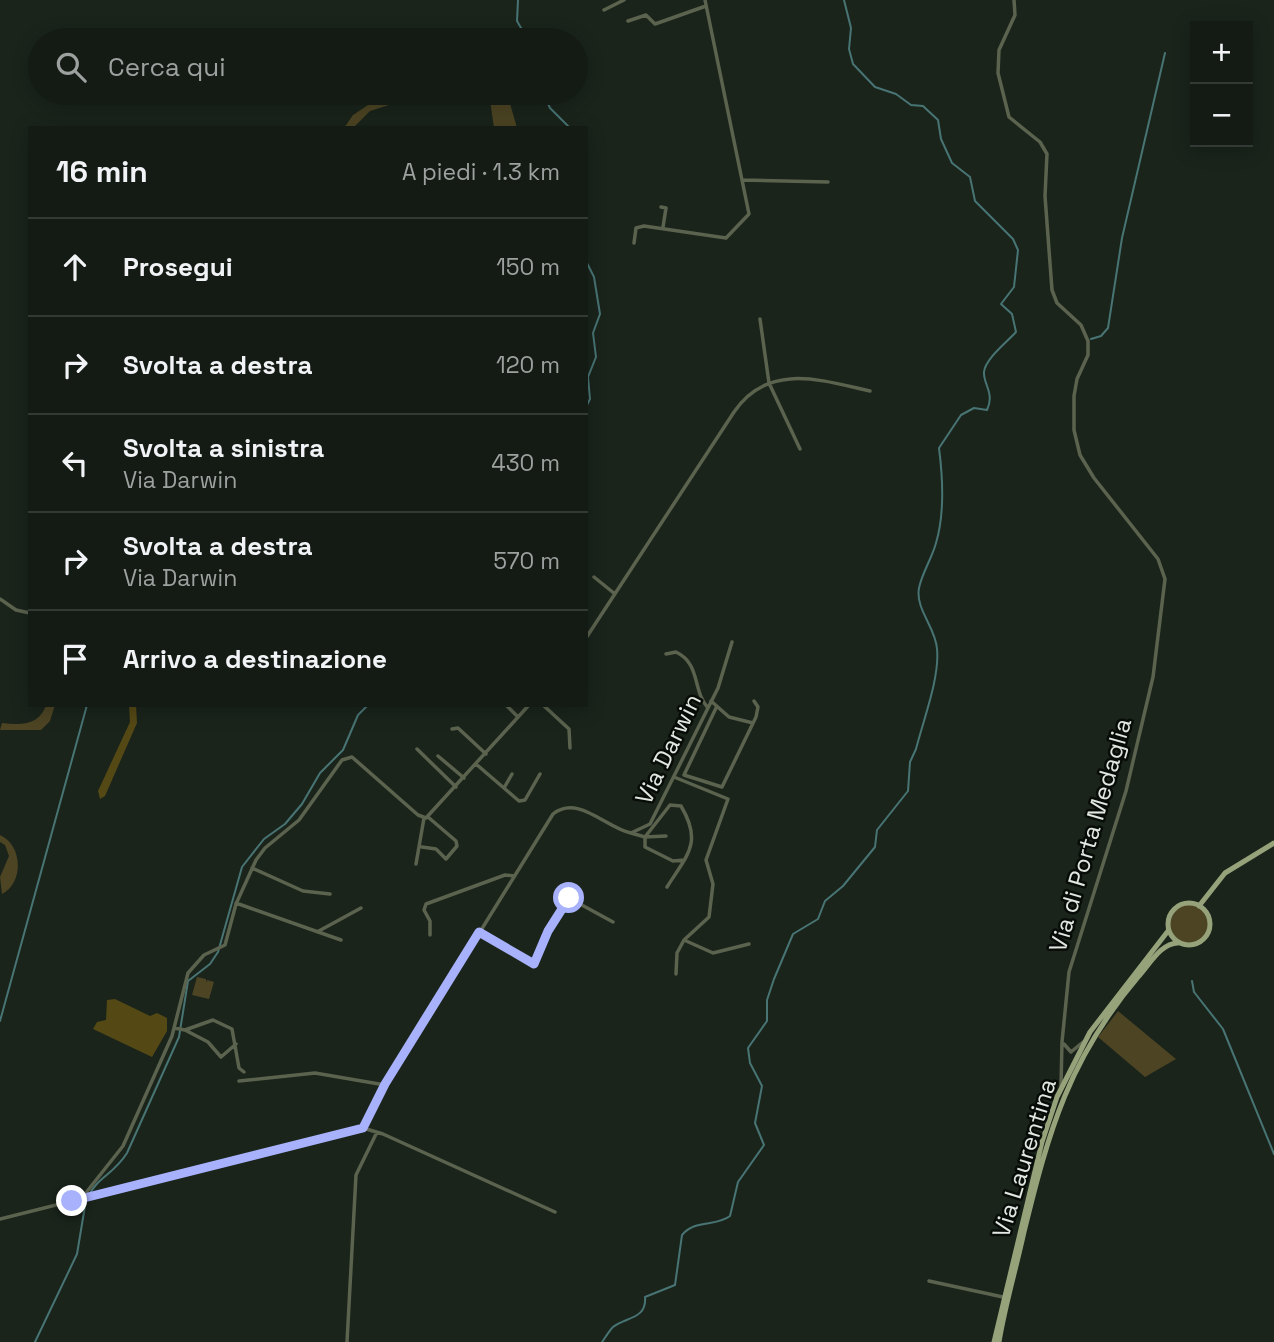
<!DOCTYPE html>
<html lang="it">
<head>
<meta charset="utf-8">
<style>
  body { margin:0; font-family:"Space Grotesk",sans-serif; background:#212822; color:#f1f3f6 }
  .controls { position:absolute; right:21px; top:21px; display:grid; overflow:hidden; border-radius:0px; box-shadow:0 4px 18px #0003 }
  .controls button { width:63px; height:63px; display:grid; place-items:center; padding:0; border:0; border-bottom:2px solid #333934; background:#141b14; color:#f1f3f6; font:35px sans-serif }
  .stop { position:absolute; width:21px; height:21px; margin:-16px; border:5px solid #a7b1fc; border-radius:50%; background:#fff }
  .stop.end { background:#a7b1fc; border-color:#fff; box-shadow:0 2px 7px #0008 }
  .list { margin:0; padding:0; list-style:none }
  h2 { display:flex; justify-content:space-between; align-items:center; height:91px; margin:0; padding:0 28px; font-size:30px }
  h2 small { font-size:23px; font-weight:400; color:#9da1a0 }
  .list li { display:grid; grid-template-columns:46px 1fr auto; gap:21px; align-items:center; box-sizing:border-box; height:98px; padding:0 28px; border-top:2px solid #333934 }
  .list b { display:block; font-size:26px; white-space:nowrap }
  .list p { margin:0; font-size:23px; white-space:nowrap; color:#9da1a0 }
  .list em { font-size:23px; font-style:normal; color:#9da1a0 }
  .icon { flex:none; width:38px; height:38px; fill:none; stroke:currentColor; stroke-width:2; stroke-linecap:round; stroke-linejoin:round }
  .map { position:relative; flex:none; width:1274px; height:1342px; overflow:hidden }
  .search { position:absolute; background:#141b14; box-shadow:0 4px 18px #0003; left:28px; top:28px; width:560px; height:77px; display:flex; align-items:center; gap:18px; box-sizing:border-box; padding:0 24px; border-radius:38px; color:#9da1a0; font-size:26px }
  .panel { position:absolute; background:#141b14; box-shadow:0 4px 18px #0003; left:28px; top:126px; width:560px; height:581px; border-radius:0px }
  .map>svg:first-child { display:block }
  .green { fill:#4c4423 }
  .forest { fill:#544815 }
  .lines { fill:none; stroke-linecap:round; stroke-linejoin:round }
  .stream { stroke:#487474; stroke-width:2 }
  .minor { stroke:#5b624e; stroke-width:3.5 }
  .major { stroke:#96a37a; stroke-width:5 }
  .route { stroke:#a7b1fc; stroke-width:9 }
  .labels { text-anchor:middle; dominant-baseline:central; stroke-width:5; stroke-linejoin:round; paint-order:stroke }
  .street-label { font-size:24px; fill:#e1e8e2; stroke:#080c08 }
</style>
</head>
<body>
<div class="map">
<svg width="1274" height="1342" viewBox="0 0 1274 1342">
  <rect width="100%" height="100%" fill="#1a241b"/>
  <!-- green -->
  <path class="green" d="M386,93H409L389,105L370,111L355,126L344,128L353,115Z
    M489,93H507L517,128H494Z
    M46,705H55L50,721L41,730H0L2,723C20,725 39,726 46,705Z
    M0,835C24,846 23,884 2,894L0,877L9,856L5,845L0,842Z
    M1170 924a19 19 0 1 1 38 0a19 19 0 1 1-38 0Z
    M197,977L206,979V983L207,980L214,982L209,999L192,995Z
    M1118,1011L1176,1059L1145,1077L1098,1037Z"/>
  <!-- forest -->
  <path class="forest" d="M129,705H136L137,723L105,796L100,799L98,791L130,722Z
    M115,999L150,1016L157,1013L167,1018V1031L152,1057L93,1029L97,1022L106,1020L107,1000Z"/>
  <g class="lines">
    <!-- stream -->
    <path class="stream" d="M518,0L517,21L528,40
      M543,93L550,108L570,128
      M586,261L594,277L600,314L593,333L596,357L588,377L590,399L586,407
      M1091,339L1101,336L1108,328L1122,238L1165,53
      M1192,981L1194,992L1223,1029L1274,1154
      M0,1021L87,705
      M89,1195C98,1177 114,1174 127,1153L179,1037L188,981L210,964L218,952L242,867L264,839L285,824L302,804L320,773L343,750L358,715L368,705
      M35,1342L77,1254L86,1200
      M602,1342C605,1338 609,1331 613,1327C626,1317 647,1319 645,1297L675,1285L682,1235C695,1219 716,1227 730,1216L738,1182L764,1145L755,1123L762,1086L750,1063L748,1048L767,1021V1000L774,979L793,934L818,919L825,901L843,886L875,847L877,830L908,791L910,762L916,749C923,721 940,677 937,649C936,628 915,609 919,588C922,573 932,558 936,543C945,513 943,479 939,448L961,415L974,408L987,410C995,393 983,384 984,372C985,359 1007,342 1016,332L1012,314L1001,304L1014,287L1018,250L1013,239L975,201L970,177L952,163L941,139L938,120L923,106L911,105L896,94L875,87L853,64L849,49L851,28L844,0"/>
    <!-- minor -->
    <path class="minor" d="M1014,0L1015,15L999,50L998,73L1009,117L1040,142L1047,154L1045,196L1052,290L1057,303L1081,325L1088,341V355L1077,379L1074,396V430L1080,455L1094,478L1158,559L1165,579L1153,677L1126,791L1069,972L1062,1042L1061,1086
      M604,10L624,0
      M628,21L646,15L655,24L706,6
      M743,180L828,182
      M661,207L666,208L663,227
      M634,243L636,228L644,226L726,238L749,214L705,0
      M760,319L769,383L800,449
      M594,577L615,594
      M0,599L16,610L30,613
      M586,638L734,412C768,362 821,380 870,391
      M666,654L676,652C701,664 692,690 708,708
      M711,701L729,717L753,723
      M506,705L518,717
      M543,705L569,729L570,748
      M716,708L684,775L722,787L756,717L758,707L754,701
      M452,729L458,728L486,754
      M417,749L456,787
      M438,756L464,778
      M476,764L519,801L525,800L540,774
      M674,777L728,799L706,860L713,884L709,917L684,940L677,953L676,974
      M504,788L512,774
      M631,833L645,837L670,805L681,806C703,843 687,855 667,887
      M666,836L645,837V847L673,861L684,860
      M422,847L436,849L446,859L457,846L456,841L428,817
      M416,864L424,818
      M252,868L303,891L330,894
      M236,903L341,940
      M317,932L361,908
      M479,932L534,964L548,931L569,898L613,922
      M430,935V921L424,910L426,904L505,875L514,876
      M684,940L713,953L749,944
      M174,1028L185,1030L213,1020L232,1029L239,1068L244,1072
      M185,1030L208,1042L221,1057L236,1044
      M1064,1044L1071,1052L1083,1042
      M239,1081L315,1073L385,1085
      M363,1128L385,1085L553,814C578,794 606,828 631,833L650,824L718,688L732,642
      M81,1199L123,1146L172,1036L188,973L204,955L225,945L236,904L256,860L265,848L299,820L342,760L352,757L418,815L426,818L529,705
      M0,1219L363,1128L383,1134L555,1212
      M929,1281L1003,1297
      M347,1342L356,1175L377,1132"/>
    <!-- major -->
    <path class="major" d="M1168 924a21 21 0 1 1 42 0a21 21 0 1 1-42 0Z
      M1199,906L1225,873L1274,843
      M994,1342L1042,1142L1057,1097L1090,1032L1168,931
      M999,1342C1005,1305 1016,1269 1024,1232C1049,1130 1069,1058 1139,976C1150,964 1161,943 1178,943"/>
  </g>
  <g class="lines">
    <!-- route -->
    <path class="route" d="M72,1201L363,1128L385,1084L479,932L534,964L548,931L569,898"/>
  </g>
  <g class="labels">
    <!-- street labels -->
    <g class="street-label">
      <text transform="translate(668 749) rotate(-64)">Via Darwin</text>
      <text transform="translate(1090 835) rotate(-74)">Via di Porta Medaglia</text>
      <text transform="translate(1024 1158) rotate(-73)">Via Laurentina</text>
    </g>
  </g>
</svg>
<div class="controls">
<button>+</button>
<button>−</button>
</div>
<div class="stop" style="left:569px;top:898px"></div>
<div class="stop end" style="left:72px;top:1201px"></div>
<div class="search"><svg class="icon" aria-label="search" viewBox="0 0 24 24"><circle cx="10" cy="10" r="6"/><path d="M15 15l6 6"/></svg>Cerca qui</div>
<section class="panel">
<h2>16 min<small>A piedi · 1.3 km</small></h2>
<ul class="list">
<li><svg class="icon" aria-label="ahead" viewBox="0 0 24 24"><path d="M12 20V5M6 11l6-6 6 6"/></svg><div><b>Prosegui</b></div><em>150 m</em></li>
<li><svg class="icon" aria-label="right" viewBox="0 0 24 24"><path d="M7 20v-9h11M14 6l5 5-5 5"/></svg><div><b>Svolta a destra</b></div><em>120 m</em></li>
<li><svg class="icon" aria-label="left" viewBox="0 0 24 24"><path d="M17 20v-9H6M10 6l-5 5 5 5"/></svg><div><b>Svolta a sinistra</b><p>Via Darwin</p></div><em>430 m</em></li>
<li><svg class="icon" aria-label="right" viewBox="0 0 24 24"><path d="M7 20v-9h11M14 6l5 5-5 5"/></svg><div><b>Svolta a destra</b><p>Via Darwin</p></div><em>570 m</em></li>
<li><svg class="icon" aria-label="arrive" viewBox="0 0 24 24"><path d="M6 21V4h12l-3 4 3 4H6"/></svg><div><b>Arrivo a destinazione</b></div></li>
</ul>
</section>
</div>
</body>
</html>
